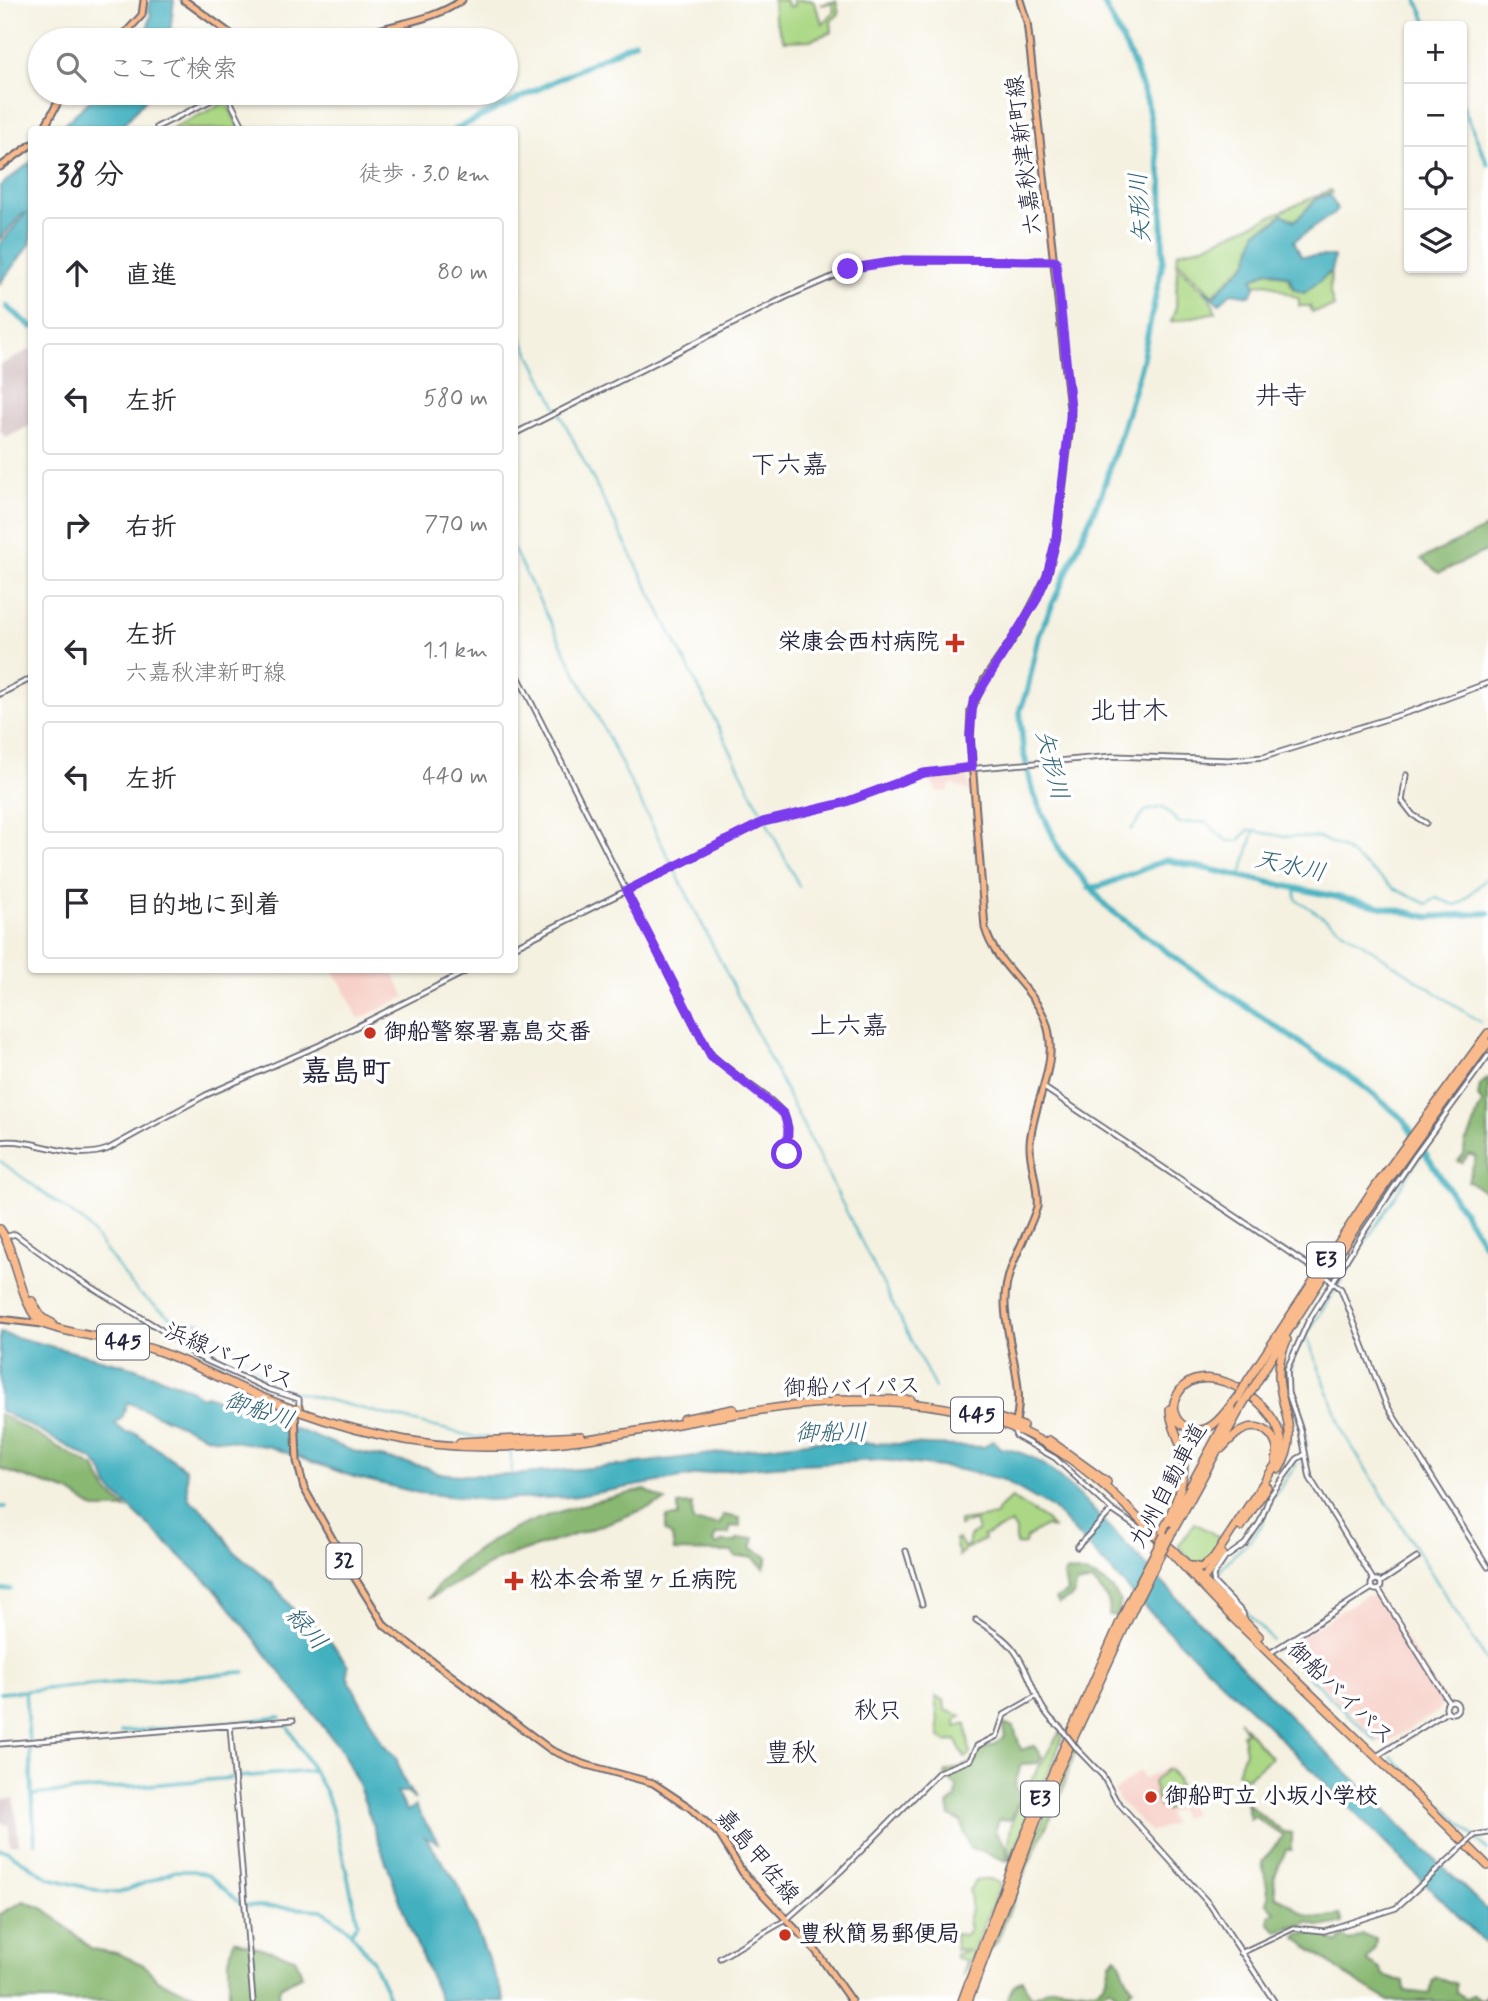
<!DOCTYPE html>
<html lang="ja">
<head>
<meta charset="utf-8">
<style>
  body { margin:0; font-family:Mynerve,"Klee One",sans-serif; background:#f2f2f3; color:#2b2b33 }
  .controls { position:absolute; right:21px; top:21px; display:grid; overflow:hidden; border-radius:7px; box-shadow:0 2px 5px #0004 }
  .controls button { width:63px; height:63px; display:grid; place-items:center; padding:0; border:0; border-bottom:2px solid #e1e1e2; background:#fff; color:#2b2b33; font:35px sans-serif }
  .stop { position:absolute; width:21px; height:21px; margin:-16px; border:5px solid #7c3aed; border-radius:50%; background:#fff }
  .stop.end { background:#7c3aed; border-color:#fff; box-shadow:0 2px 7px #0008 }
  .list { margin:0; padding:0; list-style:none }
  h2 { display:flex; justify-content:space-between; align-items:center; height:91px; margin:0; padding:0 28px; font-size:30px }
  h2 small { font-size:23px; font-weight:400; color:#7c7c81 }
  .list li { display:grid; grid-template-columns:46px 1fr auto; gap:21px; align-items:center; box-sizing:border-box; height:112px; margin:0 14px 14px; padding:0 14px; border:2px solid #e1e1e2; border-radius:7px }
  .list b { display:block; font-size:26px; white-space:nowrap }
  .list p { margin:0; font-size:23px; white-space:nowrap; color:#7c7c81 }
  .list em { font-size:23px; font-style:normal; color:#7c7c81 }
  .icon { flex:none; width:38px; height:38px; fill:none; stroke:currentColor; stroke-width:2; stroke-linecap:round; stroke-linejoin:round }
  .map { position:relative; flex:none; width:1488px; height:2001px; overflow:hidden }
  .search { position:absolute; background:#fff; box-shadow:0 2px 5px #0004; left:28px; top:28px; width:490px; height:77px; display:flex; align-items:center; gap:18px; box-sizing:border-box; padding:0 24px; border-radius:38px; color:#7c7c81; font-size:26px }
  .panel { position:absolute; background:#fff; box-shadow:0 2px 5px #0004; left:28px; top:126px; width:490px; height:847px; border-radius:7px }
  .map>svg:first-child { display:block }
  .built { fill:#f7d1c9 }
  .industrial { fill:#d2bfc1 }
  .green { fill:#acd885; stroke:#677d60; stroke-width:2 }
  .forest { fill:#89b872; stroke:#566d56; stroke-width:2 }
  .water { fill:#42b0bf; stroke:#32697d; stroke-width:2 }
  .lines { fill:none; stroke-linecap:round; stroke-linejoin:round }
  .stream { stroke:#42b0bf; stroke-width:2 }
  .canal { stroke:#42b0bf; stroke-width:3.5 }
  .river { stroke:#42b0bf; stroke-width:6 }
  .minor-casing { stroke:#6c6a75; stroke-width:7 }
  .major-casing { stroke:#6c6a75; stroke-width:9 }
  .highway-casing { stroke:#6c6a75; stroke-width:10 }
  .minor { stroke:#fff; stroke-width:3.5 }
  .major { stroke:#fabb8c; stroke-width:5 }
  .highway { stroke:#fabb8c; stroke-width:7 }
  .minor-bridge-casing { stroke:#6c6a75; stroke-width:7; stroke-linecap:butt }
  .highway-bridge-casing { stroke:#6c6a75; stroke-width:10; stroke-linecap:butt }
  .minor-bridge { stroke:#fff; stroke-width:3.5 }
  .highway-bridge { stroke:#fabb8c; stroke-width:7 }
  .route { stroke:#7c3aed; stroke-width:9 }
  .poi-dot { fill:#c8321e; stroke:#fff; stroke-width:2.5 }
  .labels { text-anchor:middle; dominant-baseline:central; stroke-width:7; stroke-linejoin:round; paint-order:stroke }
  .shield { fill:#fff; stroke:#646476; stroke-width:2 }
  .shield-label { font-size:21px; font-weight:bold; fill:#22223b }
  .street-label { font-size:23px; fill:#22223b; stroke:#fff }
  .poi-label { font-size:23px; font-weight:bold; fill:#22223b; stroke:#fff; text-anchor:start }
  .water-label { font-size:24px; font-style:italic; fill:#306276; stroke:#fff }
  .neighbourhood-label { font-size:24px; fill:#22223b; stroke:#fff }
  .quarter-label { font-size:26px; fill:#22223b; stroke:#fff }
  .district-label { font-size:30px; font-weight:bold; fill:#22223b; stroke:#fff }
</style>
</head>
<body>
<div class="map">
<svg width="1488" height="2001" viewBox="0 0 1488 2001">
  <rect width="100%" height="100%" fill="#fff"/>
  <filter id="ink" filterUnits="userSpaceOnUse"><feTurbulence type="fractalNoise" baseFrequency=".0143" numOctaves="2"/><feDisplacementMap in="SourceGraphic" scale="14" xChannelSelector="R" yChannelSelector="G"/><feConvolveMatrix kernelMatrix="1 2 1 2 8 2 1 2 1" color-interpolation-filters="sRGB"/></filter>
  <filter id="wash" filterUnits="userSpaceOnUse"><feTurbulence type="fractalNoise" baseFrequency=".00686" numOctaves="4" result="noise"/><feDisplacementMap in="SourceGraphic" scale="28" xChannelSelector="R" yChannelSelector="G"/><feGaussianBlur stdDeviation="1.57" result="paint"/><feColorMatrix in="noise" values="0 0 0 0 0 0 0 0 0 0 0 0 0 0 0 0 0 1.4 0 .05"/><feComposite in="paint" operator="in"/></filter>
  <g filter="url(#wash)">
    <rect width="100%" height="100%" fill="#f5f1e1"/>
    <!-- built -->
    <path class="built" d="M964,774L968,777L970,791L954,785L949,786V791L937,792L929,777Z
      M334,970H392L405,997L359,1019Z
      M1366,1595L1380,1598L1443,1699L1439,1711L1385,1744L1381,1743L1284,1648Z
      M1170,1766L1193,1813L1182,1818L1177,1809L1168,1813L1172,1824L1151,1832L1118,1800L1115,1791L1139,1771L1144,1779Z"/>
    <!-- industrial -->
    <path class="industrial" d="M31,349V425L6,438L0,430V365Z
      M14,1798L19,1844L10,1845L9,1826L0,1821V1807L3,1799Z"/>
    <!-- green -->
    <path class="green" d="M773,0H785L789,7L794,6L793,0H813L823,24L834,11L831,3L821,5L836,1L839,14L831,21L832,32L810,40L784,41L774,17Z
      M226,102L240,129H171Z
      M1330,190L1332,193L1318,197L1295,221L1282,214L1274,222L1257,230L1248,261L1213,295L1177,261L1178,252L1201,247Z
      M1177,265L1209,296L1216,312L1171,322L1176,307Z
      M1268,271L1288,277L1293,289L1304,293L1331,272L1330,293L1334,307L1312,312L1310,306H1299V299L1267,283L1255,285L1253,279Z
      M1012,1498L1046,1520L1054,1529L1046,1526L1026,1538L1025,1544L1016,1545V1530L1011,1524L983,1536L984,1540L964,1550L959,1556L955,1540L959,1539L964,1547L968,1546L970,1536L978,1531L975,1520L959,1526V1521L995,1516L999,1508Z
      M1195,1523L1222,1539L1211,1557L1199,1564L1192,1562L1178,1546Z
      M935,1697L944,1700L945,1710L962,1716L955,1721L956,1727L966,1724L970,1754L965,1758L956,1740L947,1742L940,1737Z
      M1239,1720L1271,1758L1247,1778L1237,1772L1245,1752L1242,1734L1246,1732Z
      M1059,1733L1062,1737L1056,1754L1010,1859C1001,1817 1040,1769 1059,1733Z
      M1072,1748L1075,1752L1060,1797L1026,1869L997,1942L991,1949Z
      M1167,1769C1179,1775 1181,1791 1181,1802L1166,1810L1159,1806L1153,1782Z
      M990,1879L1001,1883L963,1976L966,1960L956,1958V1954L969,1950L956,1949L955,1934L966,1935L970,1929L968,1920C972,1910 972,1903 969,1890L976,1881Z"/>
    <!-- forest -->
    <path class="forest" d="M1488,527V550L1439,573L1421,559Z
      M1488,1078V1184L1485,1191L1468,1181L1476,1157L1469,1154L1462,1163L1458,1161L1464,1154L1465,1142C1476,1131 1473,1115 1483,1103L1478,1097L1480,1085Z
      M0,1414L95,1468L107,1491L127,1509H95L69,1492L0,1469Z
      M645,1490L666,1501L589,1530L500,1559L428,1599C474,1529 568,1506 645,1490Z
      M692,1504L693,1522L720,1524L723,1515L740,1518V1527L730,1526L729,1534H716L713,1542L718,1545L721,1542H736L737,1539L754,1538L751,1548L768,1557L764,1568L752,1557H736L732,1552L674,1551L672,1536L665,1531L667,1517H678V1505Z
      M1068,1571C1091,1574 1110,1579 1120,1602L1117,1616L1109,1615C1112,1597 1101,1594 1093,1581L1077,1584L1073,1596L1059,1604L1056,1599L1067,1592L1064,1575Z
      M1002,1724L1014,1727L1021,1750L1034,1746L1042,1757L1038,1763L1021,1764L1015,1785L1020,1797L1011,1820L999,1819L995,1832L1006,1845L1008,1861C994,1858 986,1849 970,1849L961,1822L950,1816L948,1805L956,1798L957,1787L945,1776L946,1772L971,1763L981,1749L996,1744L1005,1736Z
      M1246,1803L1283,1832L1292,1833V1850H1286L1274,1877L1276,1897C1291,1901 1301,1917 1317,1918C1324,1919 1333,1915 1340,1915L1343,1923L1320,1927L1307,1922L1305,1926H1293L1278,1932L1269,1924V1916L1275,1912L1266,1902L1269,1898L1262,1862L1283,1836L1255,1817L1250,1819Z
      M24,1901L45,1909L92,1949L117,1953L144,1965L159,1981L205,1999L222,2001H0V1914Z
      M1322,1933L1337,1943L1343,1937L1350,1941L1362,1935L1376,1938L1375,1947L1367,1961L1381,1970L1383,1975L1404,1982L1405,1991L1429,1994L1433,1979L1437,1977L1456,1984V1992L1466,1998L1473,1995L1482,2001L1487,1995L1488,2001H1389L1346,1975L1296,1938L1298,1934Z
      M234,1940L295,1958L302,1975L280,1987L277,2001H229V1960Z
      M1116,1956C1124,1967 1124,1978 1133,1988L1124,2000L1109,1988L1100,1995L1105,2001H1006L1014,1985L1022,1980L1031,1996C1041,1996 1047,1986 1057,1987C1088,1989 1105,2001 1110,1962Z"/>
    <!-- water -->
    <path class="water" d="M150,0H174L169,40H145L151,13L149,12Z
      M98,93H151L120,129H59Z
      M31,162V243L0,283V244L26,213L22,214L0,239V186Z
      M1330,195L1337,209L1334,213L1294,241L1301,256H1334L1332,271L1307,291L1304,293L1294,289L1289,277L1269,270L1252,279L1255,287L1250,296L1231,293L1219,304L1203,289L1214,296L1248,262L1256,232L1275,222L1282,214L1295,221L1318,198Z
      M0,1333L135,1368L191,1389L200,1397L207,1395L353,1451L426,1467L437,1473L461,1475H512L624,1465L815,1441L984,1447L993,1440L1000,1448C1036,1452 1057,1474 1082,1498L1288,1715L1488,1911V1946L1266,1724L1167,1630L1052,1508L1001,1479L956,1469L882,1460L802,1464L733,1469L572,1497L488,1500L419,1493L354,1477L270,1447L208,1437L127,1402L123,1416L115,1424L125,1432L135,1433L186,1469L188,1498L212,1519L233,1550L273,1584L303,1622L321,1629L348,1665L347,1676L382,1743L396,1757L403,1779L415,1800L407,1792H397L407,1811L415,1806L439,1843L425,1837L458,1884L505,2001H441L410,1929L358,1784L342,1751L216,1590L108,1487L103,1472L93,1460L0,1410Z"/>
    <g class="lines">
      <!-- stream -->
      <path class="stream" d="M514,323L799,886
        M514,550L935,1388
        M1131,830L1145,811L1163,807L1179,823L1206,822L1227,841H1239L1248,830L1281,836L1320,838L1344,849L1395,889L1427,904L1436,898L1455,905L1461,903L1488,877
        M1241,876L1254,831
        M1295,888L1296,899L1480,1022
        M0,1161L85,1223L137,1292L173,1319L203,1323L236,1348L272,1386L475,1437H490
        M1306,1334L1344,1434L1488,1663
        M1298,1349L1425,1148
        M1293,1360L1289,1381L1307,1444
        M510,1448L512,1474
        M1270,1502L1297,1464
        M1266,1510C1260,1547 1224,1551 1217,1580L1272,1640
        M1284,1653L1377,1742
        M1391,1756L1488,1850"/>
      <!-- canal -->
      <path class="canal" d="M1417,0L1428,26
        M1462,104L1488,165
        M0,1507H5
        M0,1590L11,1589
        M227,1673L245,1672
        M81,1686L224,1674
        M0,1693L25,1691
        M232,1723L280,1717
        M287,1725L325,1791L332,1809L358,1922L352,1931
        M121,1732L227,1723
        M29,1741L25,1691L78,1686
        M30,1746L32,1795L86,1790
        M237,1777L313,1771
        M89,1790L232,1778
        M32,1795L35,1843
        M0,1850L7,1851L49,1878L100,1891L119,1893L175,1871H194L209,1876L242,1905L322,1910L347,1928L360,1944L372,1960L391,2001"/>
      <!-- river -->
      <path class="river" d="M1102,0L1132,60L1147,101L1162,182L1163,260L1141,366L1127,414L1102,492L1039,635L1027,691L1020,710L1023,750L1034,795L1061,853L1107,907L1178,960L1363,1086L1403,1119L1488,1250
        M454,130L635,42
        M7,307L32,327
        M1089,888L1101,886L1166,860L1429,917L1488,913"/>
    </g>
  </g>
  <g filter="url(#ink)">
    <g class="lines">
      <defs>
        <path id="minor" d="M226,93L245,130
          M157,127L226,93
          M514,434L786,297L855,267L904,260L1054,261
          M514,668L704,1045C722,1073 780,1097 787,1121C790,1132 787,1143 787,1154
          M0,694L32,678
          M1406,775L1402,801L1413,815L1426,823
          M514,947L763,822L843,803L924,773L1113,756L1229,760L1264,757L1412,711L1488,683
          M1043,1087L1314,1269
          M0,1142C38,1137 70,1163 108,1149L206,1095L320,1045L469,970
          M5,1237L15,1234L64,1270L160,1329L194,1355L268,1389L299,1399V1407
          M1328,1278L1341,1289L1386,1404L1488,1567
          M1014,1430L1016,1436L1055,1458L1112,1510
          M1077,1547L1112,1510L1141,1530H1147
          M906,1551L922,1604
          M1371 1585a5 5 0 1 1 10 0a5 5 0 1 1-10 0Z
          M1374,1581L1310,1478L1301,1431L1288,1393L1287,1369L1308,1322L1361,1236L1415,1156L1488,1056
          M1381,1582L1417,1558
          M1379,1590L1449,1702
          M1244,1619L1243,1613L1214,1583L1213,1576L1225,1558L1245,1544L1260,1522L1270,1496L1297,1459L1304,1455
          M976,1620C991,1630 1008,1639 1018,1656C1034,1680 1035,1709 1060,1727
          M1273,1651L1372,1588
          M1446 1707a6 6 0 1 1 12 0a6 6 0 1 1-12 0Z
          M230,1726L253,2001
          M0,1744L293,1720
          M1078,1750L1103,1776L1116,1800L1210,1905L1274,2001
          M1377,1756L1448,1711
          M1475,1835L1488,1833
          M1241,1953L1294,1928L1324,1931L1396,1908L1458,1851
          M720,1958L786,1920L841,1871L939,1772L970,1760L977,1746L997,1736L1004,1715L1035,1697"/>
        <path id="major" d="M184,0L239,40
          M119,40L142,15L144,0
          M350,40C386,23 429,24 462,0
          M43,130L63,93
          M0,167L32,144
          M0,1319L42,1324
          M299,1407L295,1410L297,1461L304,1488L348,1567L385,1626L551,1750L583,1764L653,1783L689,1807L719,1834L743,1873L816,1951L851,2001
          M1015,1425C1027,1383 1004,1341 1005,1300C1005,1268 1028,1236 1037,1207C1039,1184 1029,1164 1030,1143C1033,1100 1063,1060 1044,1017C1029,984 995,964 985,928L970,736L971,710L984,680L1021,627L1047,576L1056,540L1071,417L1027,22L1020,0"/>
        <path id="highway" d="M0,1229C16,1251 22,1312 43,1324C79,1337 119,1338 155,1350C194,1363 231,1385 269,1400C338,1428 410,1447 485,1447C659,1448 847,1357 1016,1429C1103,1465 1162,1547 1227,1612C1313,1698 1402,1780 1488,1866
          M32,1301L42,1318L52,1323
          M1248,1380L1376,1186L1488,1033
          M1255,1385C1326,1266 1405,1154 1488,1043
          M835,1399L911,1400
          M984,1413L1023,1426
          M683,1419L733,1409
          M1049,1440L1107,1482
          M460,1442L581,1436
          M1221,1449C1229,1441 1237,1431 1248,1428C1268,1423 1281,1444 1276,1460
          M1279,1469C1309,1423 1261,1394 1287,1340
          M1171,1522L1232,1409
          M1241,1527L1267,1487
          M1162,1533C1173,1508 1189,1479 1182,1452C1179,1437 1170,1424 1170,1409
          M1169,1538L1244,1402
          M1171,1548L1259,1636
          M1192,1566L1201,1568L1214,1558L1280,1458C1295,1409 1204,1352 1179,1392C1175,1398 1172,1405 1174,1412C1176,1419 1181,1425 1188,1428C1212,1439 1228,1407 1241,1392
          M1200,1583L1222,1554
          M962,2001L1020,1846L1129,1602
          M968,2001L1043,1804L1134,1607"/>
      </defs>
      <!-- minor casing -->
      <use href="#minor" class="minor-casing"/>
      <!-- major casing -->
      <use href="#major" class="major-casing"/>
      <!-- highway casing -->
      <use href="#highway" class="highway-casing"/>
      <!-- minor -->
      <use href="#minor" class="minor"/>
      <!-- major -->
      <use href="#major" class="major"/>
      <!-- highway -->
      <use href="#highway" class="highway"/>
      <defs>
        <path id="minor-bridge" d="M1060,1727L1078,1750
          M1458,1851L1475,1835"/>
        <path id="highway-bridge" d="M1238,1398L1248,1380
          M1244,1402L1255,1385
          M1129,1602L1164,1535
          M1134,1607L1169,1538"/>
      </defs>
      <!-- minor-bridge casing -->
      <use href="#minor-bridge" class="minor-bridge-casing"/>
      <!-- highway-bridge casing -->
      <use href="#highway-bridge" class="highway-bridge-casing"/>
      <!-- minor-bridge -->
      <use href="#minor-bridge" class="minor-bridge"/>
      <!-- highway-bridge -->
      <use href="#highway-bridge" class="highway-bridge"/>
    </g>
  </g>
  <g class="lines" filter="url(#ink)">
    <!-- route -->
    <path class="route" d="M787,1154L788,1128L784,1114L711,1056L626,891L763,822L843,803L924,773L972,767L970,736L973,702L1036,601L1047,576L1056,540L1071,409L1056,261L904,260L848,269"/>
  </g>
  <!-- markers -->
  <g class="poi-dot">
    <path d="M951.5 632.5h7v7h7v7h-7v7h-7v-7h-7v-7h7z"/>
    <circle cx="370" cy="1033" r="7"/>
    <path d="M510.5 1570.5h7v7h7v7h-7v7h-7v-7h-7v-7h7z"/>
    <circle cx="1151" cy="1797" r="7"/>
    <circle cx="785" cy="1935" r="7"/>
  </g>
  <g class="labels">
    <!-- shield labels -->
    <g class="shield">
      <rect x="1307" y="1242.5" width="38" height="35" rx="5"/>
      <rect x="97" y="1324.5" width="52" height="35" rx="5"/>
      <rect x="951" y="1397.5" width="52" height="35" rx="5"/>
      <rect x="326.5" y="1543.5" width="35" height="35" rx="5"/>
      <rect x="1021" y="1781.5" width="38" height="35" rx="5"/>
    </g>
    <g class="shield-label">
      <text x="1326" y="1260">E3</text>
      <text x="123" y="1342">445</text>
      <text x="977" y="1415">445</text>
      <text x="344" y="1561">32</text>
      <text x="1040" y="1799">E3</text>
    </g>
    <!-- street labels -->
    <g class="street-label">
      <text transform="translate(1025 155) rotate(-97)">六嘉秋津新町線</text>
      <text transform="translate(229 1357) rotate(23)">浜線バイパス</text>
      <text transform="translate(852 1388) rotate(-1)">御船バイパス</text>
      <text transform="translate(1169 1486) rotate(-62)">九州自動車道</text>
      <text transform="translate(1340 1694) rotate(44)">御船バイパス</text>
      <text transform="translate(757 1857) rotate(50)">嘉島甲佐線</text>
    </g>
    <!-- poi labels -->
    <g class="poi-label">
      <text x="939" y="643" text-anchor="end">栄康会西村病院</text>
      <text x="384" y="1033">御船警察署嘉島交番</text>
      <text x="530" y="1581">松本会希望ヶ丘病院</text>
      <text x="1165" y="1797">御船町立 小坂小学校</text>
      <text x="799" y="1935">豊秋簡易郵便局</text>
    </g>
    <!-- water labels -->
    <g class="water-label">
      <text transform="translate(1141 208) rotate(-93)">矢形川</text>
      <text transform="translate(1051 765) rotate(76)">矢形川</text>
      <text transform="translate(1290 867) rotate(12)">天水川</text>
      <text transform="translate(259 1411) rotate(18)">御船川</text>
      <text x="831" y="1433">御船川</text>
      <text transform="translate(306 1629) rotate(49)">緑川</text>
    </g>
    <!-- neighbourhood labels -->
    <g class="neighbourhood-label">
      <text x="878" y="1711">秋只</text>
    </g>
    <!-- quarter labels -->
    <g class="quarter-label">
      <text x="1281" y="397">井寺</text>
      <text x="789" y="466">下六嘉</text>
      <text x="1129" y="712">北甘木</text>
      <text x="849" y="1027">上六嘉</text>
      <text x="791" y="1754">豊秋</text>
    </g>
    <!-- district labels -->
    <g class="district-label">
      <text x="346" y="1072">嘉島町</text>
    </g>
  </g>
</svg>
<div class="controls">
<button>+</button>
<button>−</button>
<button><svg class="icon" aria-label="locate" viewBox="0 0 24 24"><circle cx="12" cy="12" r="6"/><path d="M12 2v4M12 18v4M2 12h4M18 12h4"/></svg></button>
<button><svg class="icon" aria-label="layers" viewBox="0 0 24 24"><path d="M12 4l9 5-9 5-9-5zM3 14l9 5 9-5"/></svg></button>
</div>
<div class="stop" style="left:787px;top:1154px"></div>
<div class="stop end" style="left:848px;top:269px"></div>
<div class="search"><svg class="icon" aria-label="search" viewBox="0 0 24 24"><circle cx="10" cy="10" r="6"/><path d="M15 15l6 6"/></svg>ここで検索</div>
<section class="panel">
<h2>38 分<small>徒歩 · 3.0 km</small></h2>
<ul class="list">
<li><svg class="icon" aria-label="ahead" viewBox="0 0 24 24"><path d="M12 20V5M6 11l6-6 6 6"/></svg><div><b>直進</b></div><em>80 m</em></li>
<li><svg class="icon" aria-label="left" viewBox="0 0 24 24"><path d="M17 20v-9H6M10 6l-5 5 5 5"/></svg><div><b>左折</b></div><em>580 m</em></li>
<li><svg class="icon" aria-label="right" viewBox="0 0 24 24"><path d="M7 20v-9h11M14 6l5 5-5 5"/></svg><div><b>右折</b></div><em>770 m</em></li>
<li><svg class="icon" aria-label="left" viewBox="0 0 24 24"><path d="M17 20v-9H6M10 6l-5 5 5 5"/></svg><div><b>左折</b><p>六嘉秋津新町線</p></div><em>1.1 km</em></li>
<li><svg class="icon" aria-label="left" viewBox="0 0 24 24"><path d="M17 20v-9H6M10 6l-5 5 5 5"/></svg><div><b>左折</b></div><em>440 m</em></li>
<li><svg class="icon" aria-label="arrive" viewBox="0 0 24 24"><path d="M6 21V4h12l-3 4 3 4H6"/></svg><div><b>目的地に到着</b></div></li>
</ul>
</section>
</div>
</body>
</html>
